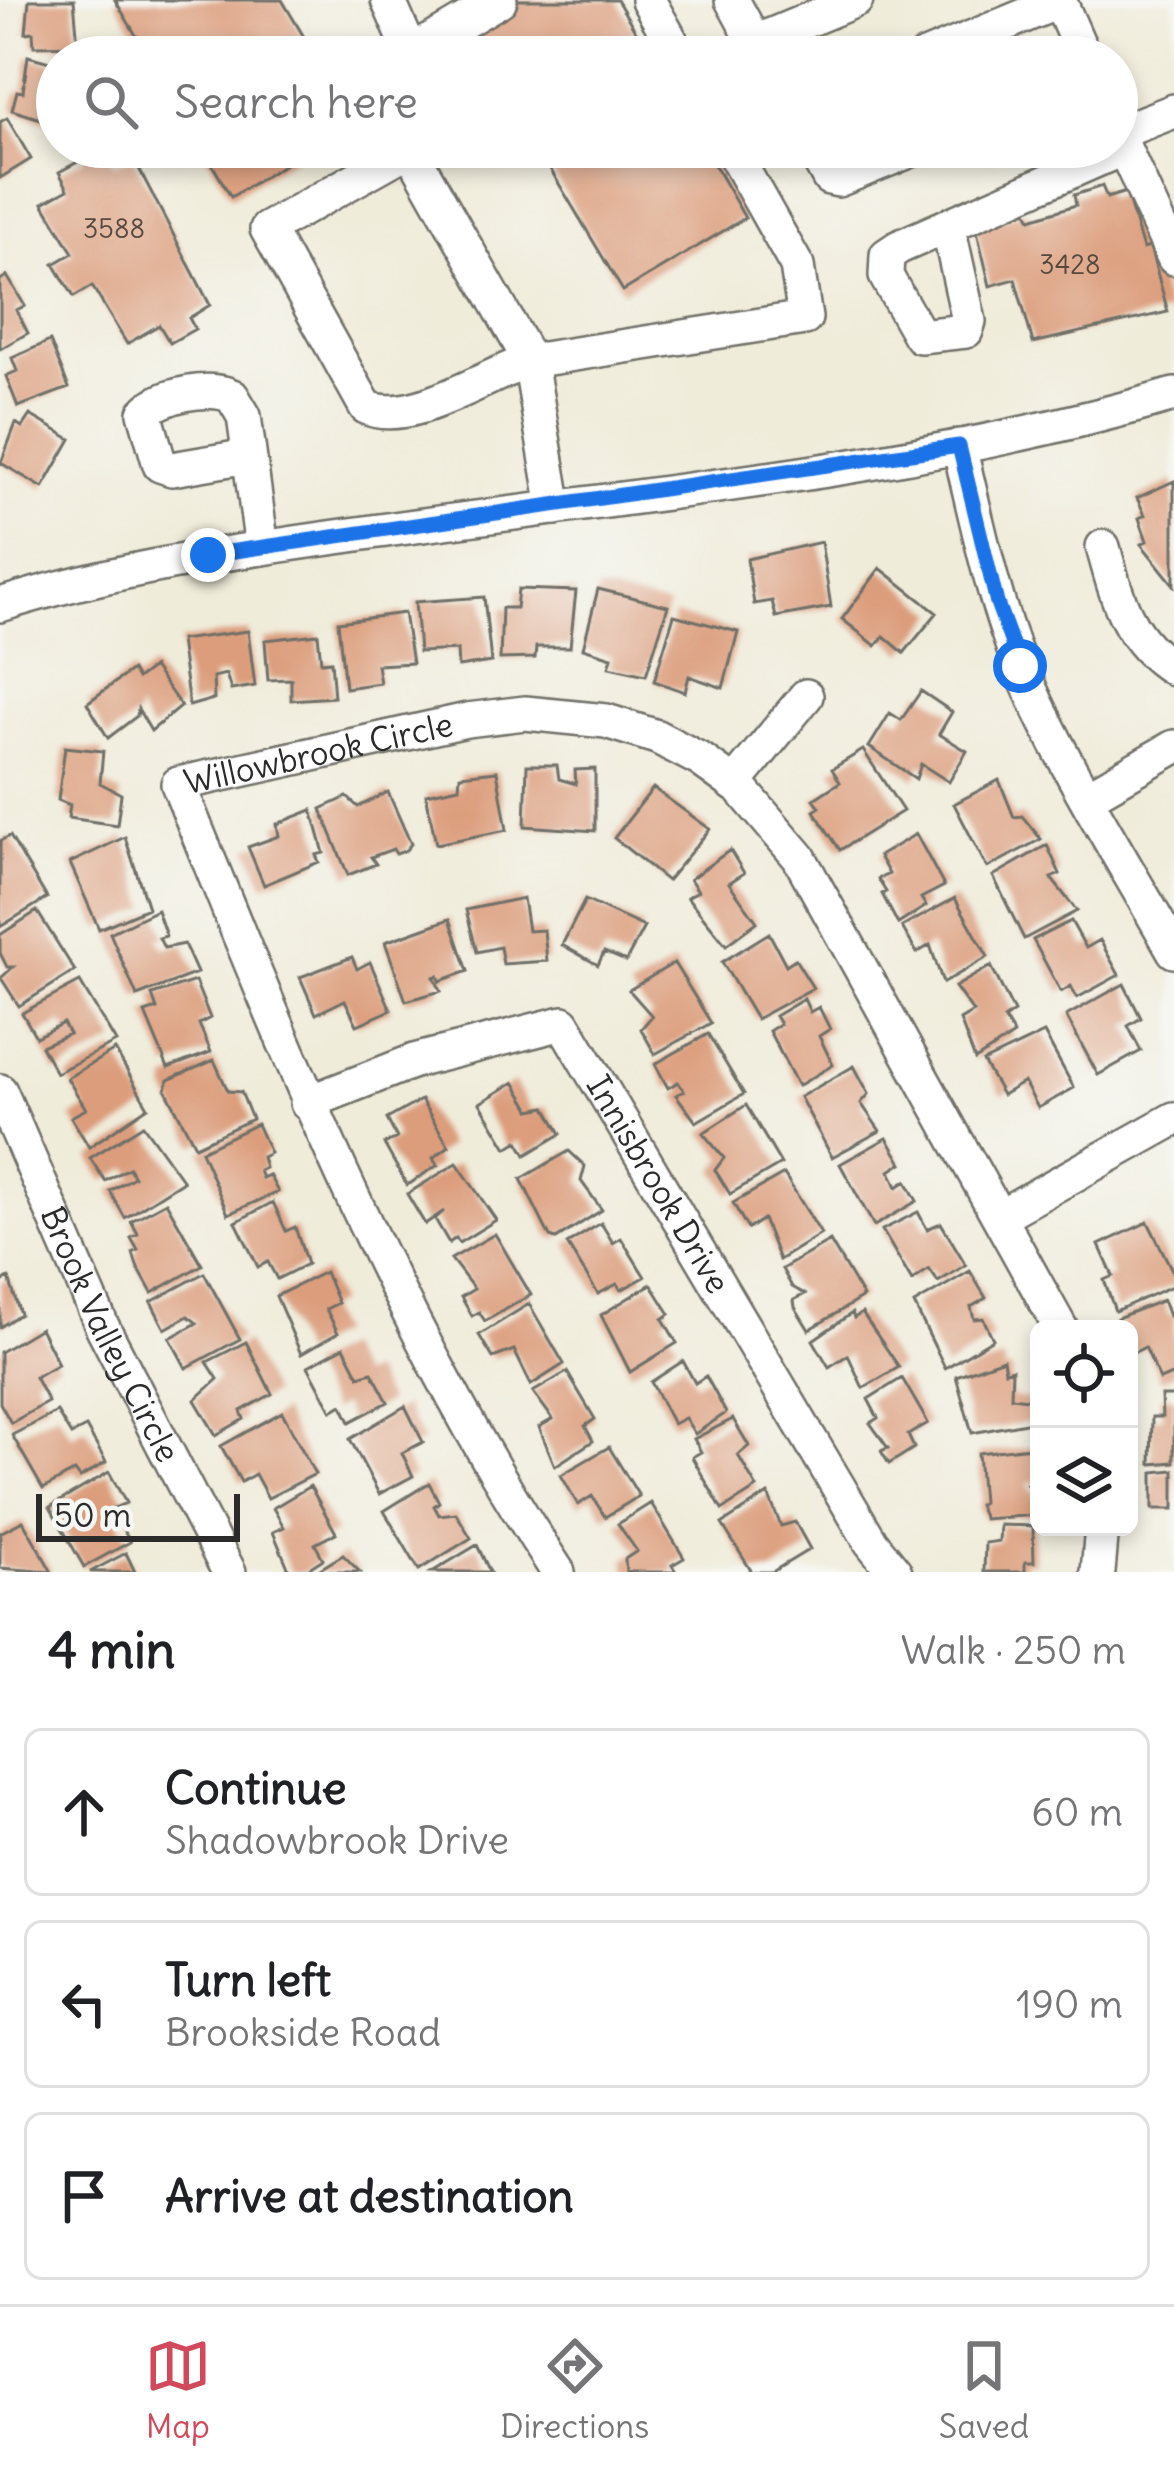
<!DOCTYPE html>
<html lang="en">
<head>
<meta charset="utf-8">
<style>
  body { margin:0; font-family:Delius,sans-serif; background:#f2f2f2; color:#202124 }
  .controls { position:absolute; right:36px; bottom:36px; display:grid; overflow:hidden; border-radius:18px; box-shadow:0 6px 18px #0003 }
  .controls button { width:108px; height:108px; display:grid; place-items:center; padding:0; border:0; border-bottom:3px solid #e0e0e0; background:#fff; color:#202124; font:60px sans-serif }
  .scale { position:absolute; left:36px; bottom:30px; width:204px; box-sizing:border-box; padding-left:12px; border:6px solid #2b2b2b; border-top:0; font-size:33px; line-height:42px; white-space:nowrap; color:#2b2b2b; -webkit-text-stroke:9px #f6f6f2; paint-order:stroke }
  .stop { position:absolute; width:36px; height:36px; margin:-27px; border:9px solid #1a73e8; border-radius:50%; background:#fff }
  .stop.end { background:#1a73e8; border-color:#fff; box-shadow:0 3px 12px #0008 }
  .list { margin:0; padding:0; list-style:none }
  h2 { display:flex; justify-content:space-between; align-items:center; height:156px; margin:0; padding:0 48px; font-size:51px }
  h2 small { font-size:39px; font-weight:400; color:#757577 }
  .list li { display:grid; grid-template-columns:78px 1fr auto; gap:36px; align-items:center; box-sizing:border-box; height:168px; margin:0 24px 24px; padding:0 24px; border:3px solid #e0e0e0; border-radius:18px }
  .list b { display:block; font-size:45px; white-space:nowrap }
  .list p { margin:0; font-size:39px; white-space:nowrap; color:#757577 }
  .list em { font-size:39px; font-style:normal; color:#757577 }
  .icon { flex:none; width:66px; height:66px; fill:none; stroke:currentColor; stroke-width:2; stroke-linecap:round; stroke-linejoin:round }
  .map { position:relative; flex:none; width:1174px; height:1572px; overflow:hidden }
  .search { position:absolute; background:#fff; box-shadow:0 6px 18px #0003; left:36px; right:36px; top:36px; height:132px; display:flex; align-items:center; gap:30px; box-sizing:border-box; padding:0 42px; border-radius:66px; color:#757577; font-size:45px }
  .sheet { height:732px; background:#fff }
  nav { display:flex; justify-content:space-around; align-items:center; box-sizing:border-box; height:168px; border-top:3px solid #e0e0e0; background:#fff; font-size:33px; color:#757577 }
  nav a { display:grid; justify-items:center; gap:6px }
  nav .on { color:#d1495b }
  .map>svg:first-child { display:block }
  .building { fill:#dc9d7b }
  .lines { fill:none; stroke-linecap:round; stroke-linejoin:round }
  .minor-casing { stroke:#706f68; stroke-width:38 }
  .minor { stroke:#fff; stroke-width:33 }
  .route { stroke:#1a73e8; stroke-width:15 }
  .labels { text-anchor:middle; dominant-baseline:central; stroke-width:12; stroke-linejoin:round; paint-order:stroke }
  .number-label { font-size:27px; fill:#57483f }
  .street-label { font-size:33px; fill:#2b2b2b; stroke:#f6f6f2 }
</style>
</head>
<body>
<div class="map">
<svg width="1174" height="1572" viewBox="0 0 1174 1572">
  <rect width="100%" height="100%" fill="#f6f6f2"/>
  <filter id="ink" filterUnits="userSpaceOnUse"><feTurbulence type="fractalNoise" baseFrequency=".00833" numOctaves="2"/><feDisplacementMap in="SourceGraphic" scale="24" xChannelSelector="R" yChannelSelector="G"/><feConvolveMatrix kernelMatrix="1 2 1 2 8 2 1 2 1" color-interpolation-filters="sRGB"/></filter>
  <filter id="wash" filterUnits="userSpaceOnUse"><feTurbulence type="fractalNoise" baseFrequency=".004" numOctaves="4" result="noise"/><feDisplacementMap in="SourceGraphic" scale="48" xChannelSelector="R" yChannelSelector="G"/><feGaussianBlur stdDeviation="2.7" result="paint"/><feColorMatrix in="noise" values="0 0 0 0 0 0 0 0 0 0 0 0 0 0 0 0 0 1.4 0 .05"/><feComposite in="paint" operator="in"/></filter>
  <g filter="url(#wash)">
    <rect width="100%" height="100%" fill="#f0ecda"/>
    <g id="blocks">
      <!-- building -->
      <path class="building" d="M29,0H74L78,45L34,46L33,32L26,33Z
        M115,0H282L316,57H149Z
        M508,0H617L651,57H483L464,25Z
        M28,56L57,64L53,123L12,110L17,91L23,92Z
        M7,118L31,159L0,178V122Z
        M87,147L105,150L114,164L133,157L210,305L189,318L195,329L170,343L159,325L127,344L92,286L74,297L54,264L73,253L43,203L68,189L59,172L85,158L81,150Z
        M202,147H313L231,197Z
        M537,147H704L745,218L623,291Z
        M1102,186L1107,198L1126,192L1143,249L1150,247L1168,312L1033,343L1015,279L990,286L976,227L1027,211L1031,219L1076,205L1074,195Z
        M7,276L25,306L16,310L28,333L0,349V280Z
        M50,341L69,388L18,407L6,376L17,371L12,358Z
        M30,415L71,439L43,488L1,463L16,423L22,427Z
        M1174,481V585L1141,544L1147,541L1139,518L1145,515L1137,498Z
        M821,542L831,607L776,617L772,601L754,604L747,559Z
        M880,568L937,613L904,653L884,636L876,646L842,619Z
        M518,589L576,591L570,647H536L535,658L500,659L502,608H516Z
        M598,589L668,606L646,675L609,667L612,657L583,648Z
        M484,597L491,662L458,667L457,650L419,652L415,602Z
        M404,613L412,663L377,665L380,683L345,688L338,622Z
        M674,615L738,632L723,688L689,676L685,692L654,681Z
        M248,631L255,686L231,690L226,674L213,677L214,699L189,706L180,640Z
        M318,634L321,662L331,661L334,697L291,700V679L268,680L265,640Z
        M153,667L181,706L151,731L138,709L137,716L108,738L87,703L132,670L137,679Z
        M921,691L952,712L939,734L967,751L949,782L921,764L916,779L869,747L890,713L901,720Z
        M65,747L103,751L100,783L121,794L117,825L68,818L70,805L58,800Z
        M863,750L903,811L840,850L814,811L820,807L814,799L840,782L832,769Z
        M527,765H557L559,779L576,784L575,770L595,769V831L525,826Z
        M497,771L507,830L436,844L426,794L459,787L460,775Z
        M999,780L1014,817L1022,816L1041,839L987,868L954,804Z
        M653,788L710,829L667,881L614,838Z
        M388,792L411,844L405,851L396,854L393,849L371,857L376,864L348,875L321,809L347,797L358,807Z
        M312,810L324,853L316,855L319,862L264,885L248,847L279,836L277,824Z
        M916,834L944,886L921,898L926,906L898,924L882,894L886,892L878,879L889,874L879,856Z
        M10,836L47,898L0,927V841Z
        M125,837L148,908L99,929L70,863Z
        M1047,845L1060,874L1051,878L1077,911L1024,939L993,876Z
        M730,850L744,873L729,883L757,922L726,945L687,897L698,891L690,879Z
        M523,898L528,931L544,930L547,961L503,964L500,947L477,952L466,910Z
        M955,898L988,957L943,983L930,945L917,953L902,927Z
        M585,900L644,927L626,961L604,952L598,965L562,945Z
        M157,910L166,936L159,938L164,948L184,944L197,973L137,996L110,933Z
        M37,911L75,971L19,1006L1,978L13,967H7L0,953V935Z
        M450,919L468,971L440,981L438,975L434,977L441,991L406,1001L385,942Z
        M1071,921L1086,948L1100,940L1119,975L1077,998L1071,986L1061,992L1033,940Z
        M769,933L786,965L795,959L813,988L756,1019L722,962Z
        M352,957L357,969L370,962L391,1010L357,1025L345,1000L316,1014L300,977Z
        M674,963L711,1023L655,1054L641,1029L652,1016L629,990Z
        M991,966L1014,1012L1004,1019L1014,1035L975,1060L960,1020L973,1012L955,987Z
        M195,981L210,1018L199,1024L211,1052L168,1068L145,1013L157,1009L152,995Z
        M80,982L116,1042L56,1073L41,1046L69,1034L63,1023L36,1037L22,1013Z
        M1124,984L1141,1018L1128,1026L1141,1051L1098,1075L1066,1016Z
        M804,999L810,1012L819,1007L830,1029L819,1036L833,1065L798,1086L769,1031L780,1024L775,1016Z
        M1044,1033L1074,1088L1038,1108L1024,1082L1002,1095L983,1062Z
        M708,1034L744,1094L696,1122L676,1095L684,1091L678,1082L668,1088L655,1064Z
        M115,1050L148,1107L89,1147L71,1117L86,1109L67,1078Z
        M214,1060L228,1091L241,1092L252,1119L195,1146L166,1090L168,1080Z
        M854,1066L869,1094L861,1103L880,1131L832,1157L800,1097Z
        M514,1082L531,1110L546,1107L561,1134L526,1155L518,1141L507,1148L480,1103Z
        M421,1100L449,1146L433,1158L438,1165L407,1185L384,1144L397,1138L387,1119Z
        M746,1105L781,1164L730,1194L715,1170L724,1158L703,1133Z
        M257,1124L270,1153L262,1157L265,1168L259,1171L262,1178L269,1175L278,1192L228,1214L201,1151Z
        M143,1125L183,1181L125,1218L110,1191L134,1177L129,1168L105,1181L90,1158Z
        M887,1138L902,1163L890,1171L897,1187L906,1181L917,1201L874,1226L840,1164Z
        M569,1151L585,1166L581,1181L602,1210L556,1239L550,1237L521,1179Z
        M457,1163L496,1220L459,1243L456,1238L449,1243L435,1219L444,1211L425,1224L407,1194Z
        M784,1174L821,1234L779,1260L763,1219L748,1229L733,1203Z
        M166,1202L202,1265L152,1293L137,1266L133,1253L138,1250L131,1238L138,1234L131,1221Z
        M273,1202L286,1231L295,1227L307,1264L277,1279L268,1262L258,1267L236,1222Z
        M918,1212L927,1229L941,1223L966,1265L938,1282L929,1269L912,1281L882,1230Z
        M1148,1222L1174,1274V1285L1115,1311L1104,1280L1113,1276L1099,1245Z
        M601,1223L613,1243L621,1238L645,1277L621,1290L617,1284L598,1294L567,1244Z
        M495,1234L531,1295L485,1321L479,1312L472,1316L461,1297L474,1289L451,1259Z
        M830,1241L863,1297L809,1330L795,1307L794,1300L805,1294L792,1287L782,1269Z
        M970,1271L986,1298L971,1307L974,1319L983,1318L993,1339L945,1368L914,1304Z
        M325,1272L338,1303L326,1309L338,1333L301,1354L276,1296Z
        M204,1273L240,1339L186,1368L170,1338L197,1323L188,1316L165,1329L151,1302Z
        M9,1278L20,1314L0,1327V1283Z
        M651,1284L670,1314L663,1319L677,1343L630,1372L601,1315Z
        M1163,1300L1169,1316L1174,1313V1374L1160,1380L1145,1347L1131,1354L1129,1329H1121L1117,1318Z
        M529,1304L564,1364L531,1385L514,1350L493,1358L479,1335Z
        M852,1313L854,1318L862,1313L899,1367L863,1388L848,1355L829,1367L813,1340Z
        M40,1328L58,1364L35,1377L48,1402L11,1423L0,1403V1352Z
        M246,1342L272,1394L241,1411L244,1419L216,1435L195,1400L218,1379L207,1362Z
        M344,1347L359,1376L372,1372L388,1402L350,1422L342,1405L332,1411L308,1366Z
        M1003,1359L1005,1371L1012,1369L1011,1397L1028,1399L1031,1422L972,1433L956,1376Z
        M683,1361L695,1383L706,1376L726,1413L695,1434L685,1418L673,1424L651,1382Z
        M567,1372L595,1419L585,1426L593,1441L555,1466L539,1427L553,1419L533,1392Z
        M902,1378L928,1423L908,1435L914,1448L889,1464L881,1451L888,1448L870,1423L878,1418L868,1399Z
        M1161,1396H1174V1462L1151,1464L1152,1417H1162Z
        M405,1406L423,1442L402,1453L413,1476L379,1494L350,1439Z
        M57,1412L71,1435L86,1427L106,1462L80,1478L75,1471L43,1489L12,1435Z
        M282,1412L315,1474L268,1498L255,1474L241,1482L221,1446Z
        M733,1419L749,1446L738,1455L757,1488L722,1510L692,1457L701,1452L694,1439Z
        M1039,1446L1038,1481L1027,1484L1035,1494L1037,1515L984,1519L978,1505L982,1502L978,1453Z
        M609,1447L639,1496L605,1517L592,1496L578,1505L561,1475Z
        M1174,1470V1509H1153V1472Z
        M109,1472L126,1503L112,1509L130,1542L84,1567L50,1507Z
        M429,1483L439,1502L434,1506L439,1515L456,1513L471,1538L419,1570L384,1511Z
        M310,1486L336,1533L315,1544L323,1559L303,1572H290L273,1532L284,1527L273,1508Z
        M768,1494L781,1526L795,1522L810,1549L772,1572H752L722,1524Z
        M651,1503L684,1558L672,1565L676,1572H626L625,1559L637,1551L618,1524Z
        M23,1521L52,1572L0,1568V1533Z
        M1000,1525L1033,1526L1034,1562H1025V1572H984L985,1543L999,1541Z
        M477,1545L490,1572H432Z
        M126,1553L135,1572H90Z
        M343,1555L360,1572H315Z"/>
    </g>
  </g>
  <g filter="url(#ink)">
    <use href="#blocks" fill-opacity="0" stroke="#706f68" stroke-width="3"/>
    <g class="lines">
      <defs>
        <g id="minor">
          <path d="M388,0L413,57"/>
          <path d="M648,0L680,57"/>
          <path d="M732,0L763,57"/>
          <path d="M1059,0L1084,57"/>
          <path d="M755,42L856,0"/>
          <path d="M412,52L500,0"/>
          <path d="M925,57L1060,1"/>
          <path d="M1117,133L1174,111"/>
          <path d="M1118,135L1174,258"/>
          <path d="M409,147L530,361L555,508"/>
          <path d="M812,147L829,178L838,180L919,147"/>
          <path d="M408,150L267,229L366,407C410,428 484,375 530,361L805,318L797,266L730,147"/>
          <path d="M948,226L969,321L966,331L920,336L886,276L887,255L899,247L1124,148"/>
          <path d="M959,446C977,521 992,597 1021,668C1062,766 1122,858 1174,951"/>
          <path d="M248,456L172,469L160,465L145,413C160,395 210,385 232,396L244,416L262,548"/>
          <path d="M1103,547C1117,598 1127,640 1174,669"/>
          <path d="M0,605C128,564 261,548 393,529C654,493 921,469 1174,395"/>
          <path d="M734,784L806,696"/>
          <path d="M1087,797L1174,747"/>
          <path id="s1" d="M0,1091L102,1326L229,1572"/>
          <path id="s2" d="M307,1103L414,1061L563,1023L871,1542L895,1572"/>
          <path d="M1000,1216L1174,1119"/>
          <path id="s3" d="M558,1572C396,1326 288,1056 178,784L467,720L525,713L606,721L657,737L701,760L741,789L799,857L1061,1329"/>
          <path d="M1098,1572L1102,1527"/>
        </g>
      </defs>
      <!-- minor casing -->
      <use href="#minor" class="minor-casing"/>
      <!-- minor -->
      <use href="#minor" class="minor"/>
    </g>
  </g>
  <g class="lines" filter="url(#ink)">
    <!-- route -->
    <path class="route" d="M208,555L959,446L997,603L1020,666"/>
  </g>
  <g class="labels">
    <!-- number labels -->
    <g class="number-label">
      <text x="114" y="228">3588</text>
      <text x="1070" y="264">3428</text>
    </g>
    <!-- street labels -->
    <g class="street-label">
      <text stroke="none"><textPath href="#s3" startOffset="1020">Willowbrook Circle</textPath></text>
      <text stroke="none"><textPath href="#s2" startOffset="456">Innisbrook Drive</textPath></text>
      <text stroke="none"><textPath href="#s1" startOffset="267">Brook Valley Circle</textPath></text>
    </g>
  </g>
</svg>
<div class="controls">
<button><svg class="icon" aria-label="locate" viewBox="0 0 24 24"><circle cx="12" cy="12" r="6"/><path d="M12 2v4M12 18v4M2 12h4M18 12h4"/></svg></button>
<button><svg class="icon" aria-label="layers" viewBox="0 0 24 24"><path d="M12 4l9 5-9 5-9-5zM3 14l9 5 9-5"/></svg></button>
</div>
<div class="scale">50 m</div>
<div class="stop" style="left:1020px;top:666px"></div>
<div class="stop end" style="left:208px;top:555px"></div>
<div class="search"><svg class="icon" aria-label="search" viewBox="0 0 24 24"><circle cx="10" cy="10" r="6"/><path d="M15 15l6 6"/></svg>Search here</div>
</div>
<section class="sheet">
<h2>4 min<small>Walk · 250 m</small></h2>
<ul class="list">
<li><svg class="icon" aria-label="ahead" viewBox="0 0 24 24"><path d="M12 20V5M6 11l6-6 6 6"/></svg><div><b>Continue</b><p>Shadowbrook Drive</p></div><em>60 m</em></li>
<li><svg class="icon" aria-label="left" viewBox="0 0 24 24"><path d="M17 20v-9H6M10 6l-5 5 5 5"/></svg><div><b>Turn left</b><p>Brookside Road</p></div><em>190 m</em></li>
<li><svg class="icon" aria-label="arrive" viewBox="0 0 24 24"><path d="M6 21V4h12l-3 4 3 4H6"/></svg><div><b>Arrive at destination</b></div></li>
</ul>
</section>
<nav>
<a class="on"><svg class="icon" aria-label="map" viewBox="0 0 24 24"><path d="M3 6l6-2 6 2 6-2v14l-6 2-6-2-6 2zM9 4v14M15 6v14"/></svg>Map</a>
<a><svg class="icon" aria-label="directions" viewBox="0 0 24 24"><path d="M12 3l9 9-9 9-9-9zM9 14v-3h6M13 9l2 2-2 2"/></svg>Directions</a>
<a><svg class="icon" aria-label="saved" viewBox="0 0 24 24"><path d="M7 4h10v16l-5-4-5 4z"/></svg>Saved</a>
</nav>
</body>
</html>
